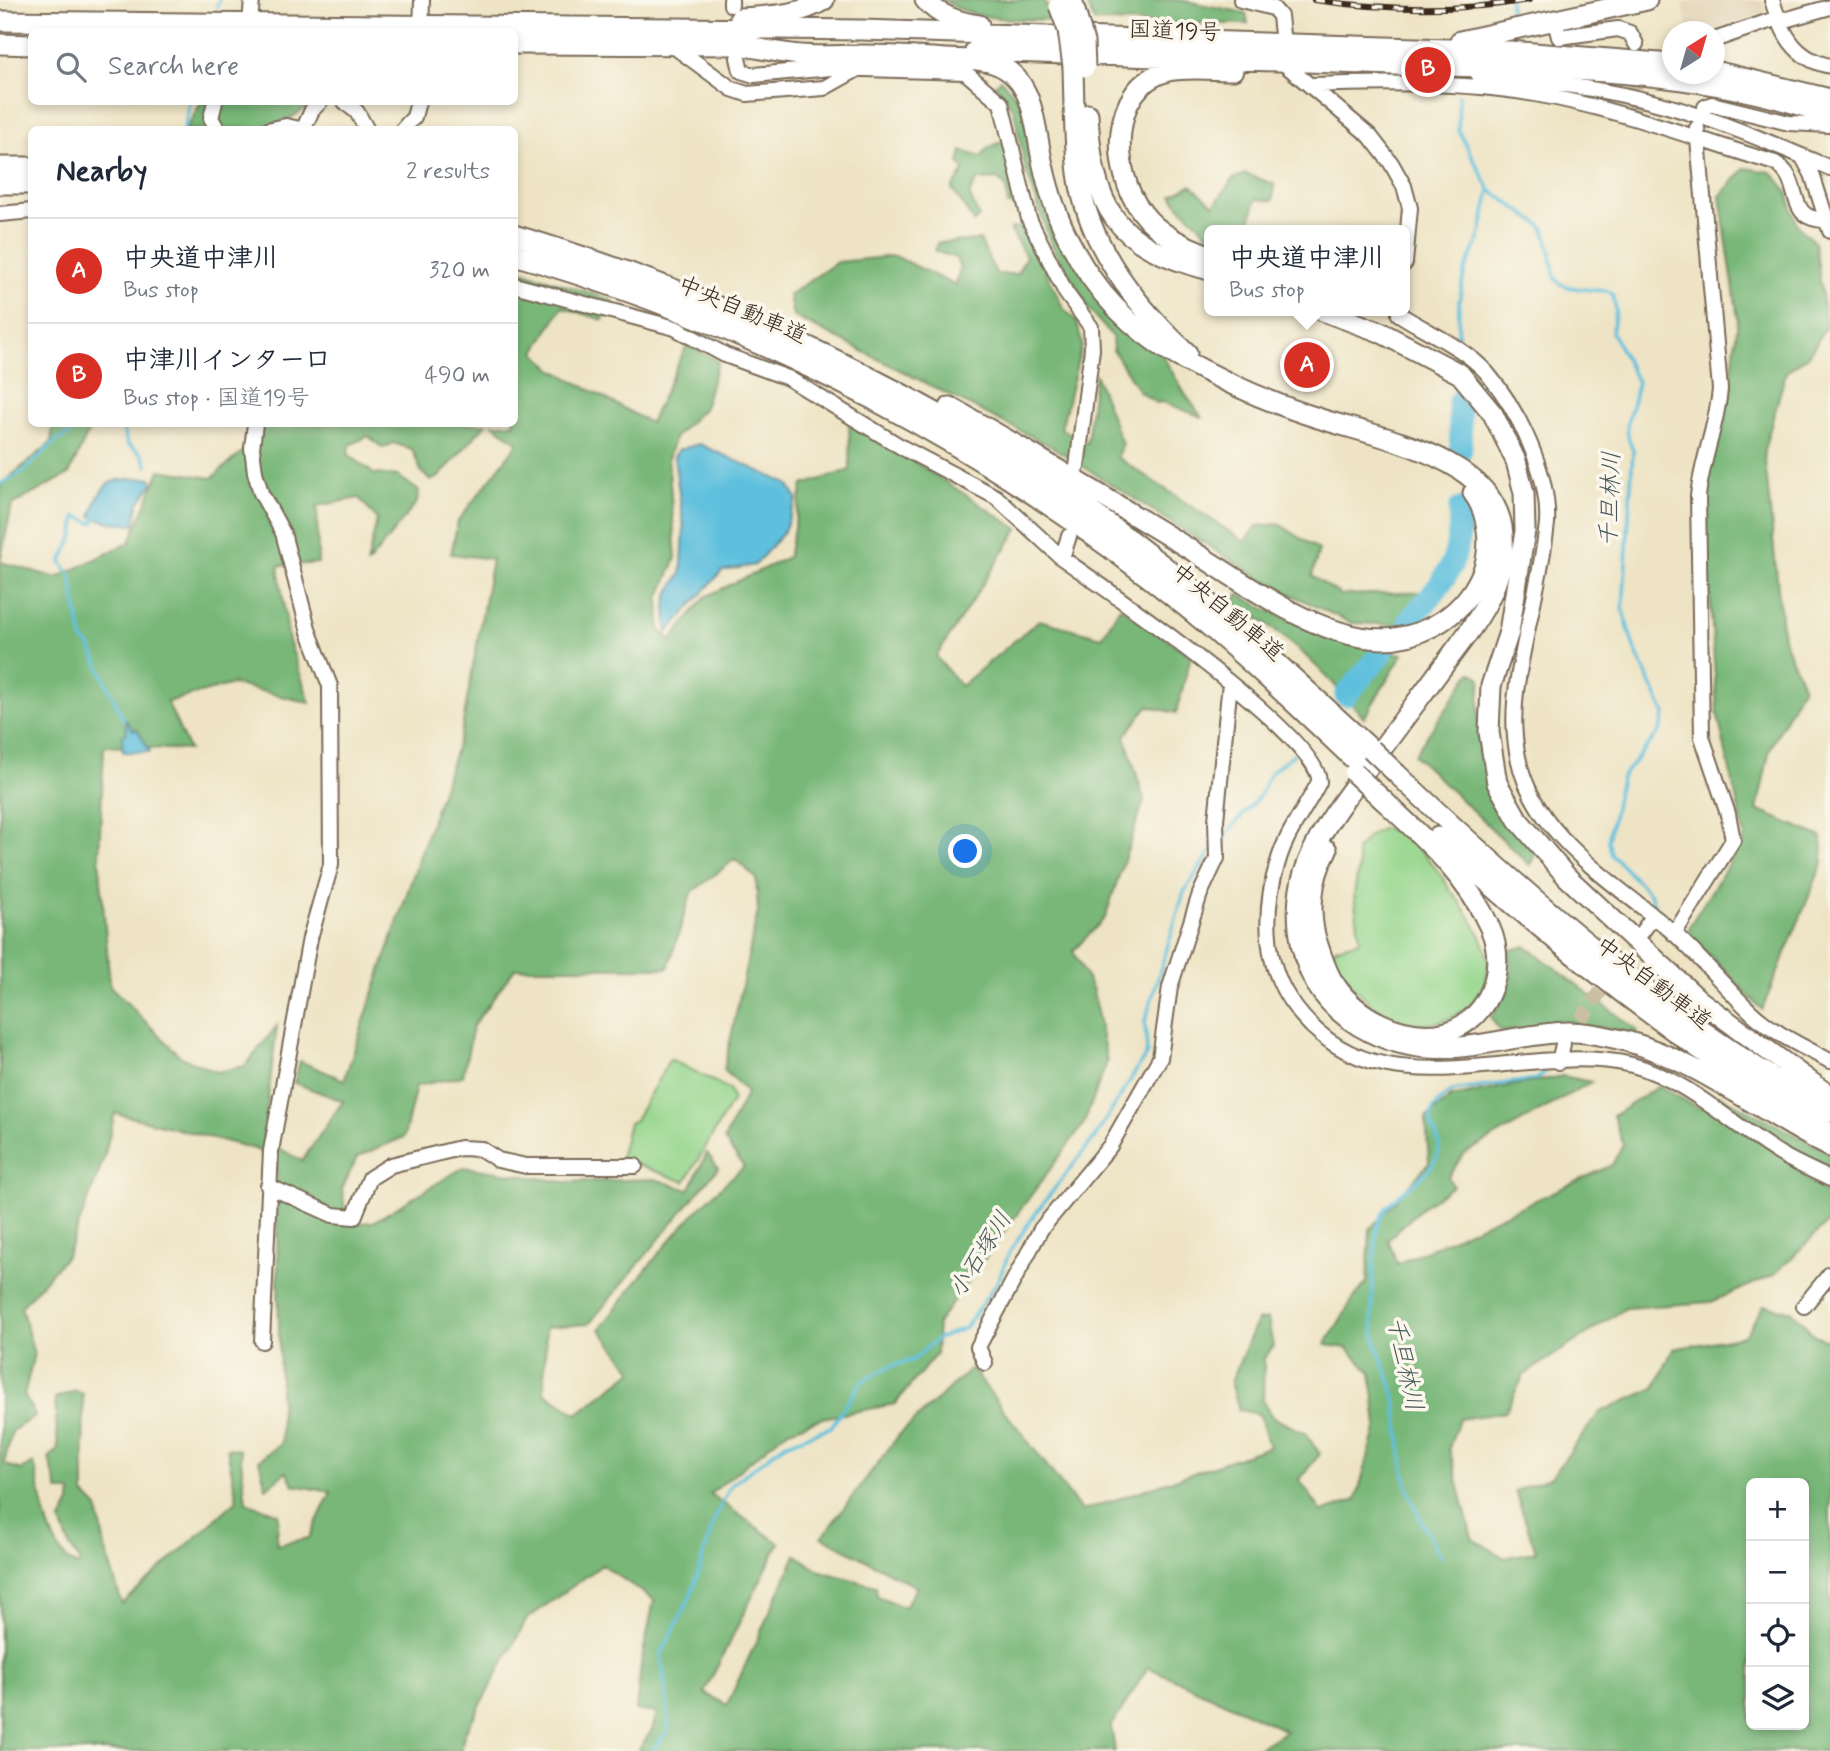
<!DOCTYPE html>
<html lang="en">
<head>
<meta charset="utf-8">
<style>
  body { margin:0; font-family:Mynerve,"Klee One",sans-serif; background:#f6f6f7; color:#1f2937 }
  .controls { position:absolute; right:21px; bottom:21px; display:grid; overflow:hidden; border-radius:10px; box-shadow:0 4px 10px #0003 }
  .controls button { width:63px; height:63px; display:grid; place-items:center; padding:0; border:0; border-bottom:2px solid #e0e1e3; background:#fff; color:#1f2937; font:35px sans-serif }
  .compass { position:absolute; left:1662px; top:21px; width:63px; height:63px; border-radius:50%; background:#fff; box-shadow:0 4px 10px #0003; rotate:37deg }
  .you { position:absolute; left:966px; top:852px; width:24px; height:24px; margin:-18px; border:5px solid #fff; border-radius:50%; background:#1a73e8; box-shadow:0 0 0 10px #1a73e833 }
  .badge { display:grid; place-items:center; width:46px; height:46px; border-radius:50%; background:#d93025; color:#fff; font-size:23px; font-weight:700 }
  .pin { position:absolute; translate:-50% -50%; border:4px solid #fff; box-shadow:0 2px 7px #0006 }
  .popup { position:absolute; left:1204px; top:225px; width:206px; height:91px; box-sizing:border-box; display:grid; place-content:center; border-radius:10px; background:#fff; filter:drop-shadow(0 2px 5px #0005); font-size:23px; white-space:nowrap; color:#747a83 }
  .popup b { font-size:26px; color:#1f2937 }
  .popup::after { content:''; position:absolute; left:50%; top:100%; margin-left:-14px; border:14px solid transparent; border-top-color:#fff }
  .list { margin:0; padding:0; list-style:none }
  h2 { display:flex; justify-content:space-between; align-items:center; height:91px; margin:0; padding:0 28px; font-size:30px }
  h2 small { font-size:23px; font-weight:400; color:#747a83 }
  .list li { display:grid; grid-template-columns:46px 1fr auto; gap:21px; align-items:center; box-sizing:border-box; height:105px; padding:0 28px; border-top:2px solid #e0e1e3 }
  .list b { display:block; font-size:26px; white-space:nowrap }
  .list p { margin:0; font-size:23px; white-space:nowrap; color:#747a83 }
  .list em { font-size:23px; font-style:normal; color:#747a83 }
  .icon { flex:none; width:38px; height:38px; fill:none; stroke:currentColor; stroke-width:2; stroke-linecap:round; stroke-linejoin:round }
  .map { position:relative; flex:none; width:1830px; height:1751px; overflow:hidden }
  .search { position:absolute; background:#fff; box-shadow:0 4px 10px #0003; left:28px; top:28px; width:490px; height:77px; display:flex; align-items:center; gap:18px; box-sizing:border-box; padding:0 24px; border-radius:10px; color:#747a83; font-size:26px }
  .panel { position:absolute; background:#fff; box-shadow:0 4px 10px #0003; left:28px; top:126px; width:490px; height:301px; border-radius:10px }
  .map>svg:first-child { display:block }
  .built { fill:#e1d2b4 }
  .green { fill:#96d68d; stroke:#688056; stroke-width:2 }
  .forest { fill:#78b778; stroke:#5a704b; stroke-width:2; fill-rule:evenodd }
  .water { fill:#5fc0dd; stroke:#4d757e; stroke-width:2 }
  .lines { fill:none; stroke-linecap:round; stroke-linejoin:round }
  .stream { stroke:#5fc0dd; stroke-width:3.5 }
  .river { stroke:#5fc0dd; stroke-width:23 }
  .minor-tunnel { stroke:#cabfa4; stroke-width:14; stroke-dasharray:14 7; stroke-linecap:butt }
  .minor-casing { stroke:#7a6b58; stroke-width:18 }
  .highway-casing { stroke:#7a6b58; stroke-width:23 }
  .minor { stroke:#fff; stroke-width:14 }
  .highway { stroke:#fff; stroke-width:19 }
  .rail-casing { stroke:#3b2a1e; stroke-width:6 }
  .rail { stroke:#fbf7ec; stroke-width:3.5; stroke-dasharray:10; stroke-linecap:butt }
  .highway-bridge-casing { stroke:#7a6b58; stroke-width:23; stroke-linecap:butt }
  .highway-bridge { stroke:#fff; stroke-width:19 }
  .labels { text-anchor:middle; dominant-baseline:central; stroke-width:7; stroke-linejoin:round; paint-order:stroke }
  .street-label { font-size:23px; fill:#3b2a1e; stroke:#fbf7ec }
  .water-label { font-size:24px; font-style:italic; fill:#465757; stroke:#fbf7ec }
</style>
</head>
<body>
<div class="map">
<svg width="1830" height="1751" viewBox="0 0 1830 1751">
  <rect width="100%" height="100%" fill="#fbf7ec"/>
  <filter id="ink" filterUnits="userSpaceOnUse"><feTurbulence type="fractalNoise" baseFrequency=".0143" numOctaves="2"/><feDisplacementMap in="SourceGraphic" scale="14" xChannelSelector="R" yChannelSelector="G"/><feConvolveMatrix kernelMatrix="1 2 1 2 8 2 1 2 1" color-interpolation-filters="sRGB"/></filter>
  <filter id="wash" filterUnits="userSpaceOnUse"><feTurbulence type="fractalNoise" baseFrequency=".00686" numOctaves="4" result="noise"/><feDisplacementMap in="SourceGraphic" scale="28" xChannelSelector="R" yChannelSelector="G"/><feGaussianBlur stdDeviation="1.57" result="paint"/><feColorMatrix in="noise" values="0 0 0 0 0 0 0 0 0 0 0 0 0 0 0 0 0 1.4 0 .05"/><feComposite in="paint" operator="in"/></filter>
  <g filter="url(#wash)">
    <rect width="100%" height="100%" fill="#eee4c5"/>
    <!-- built -->
    <path class="built" d="M1693,0H1762L1766,17L1715,34L1708,24L1690,31L1682,4Z"/>
    <!-- green -->
    <path class="green" d="M1383,828C1412,834 1432,861 1448,886C1461,905 1480,928 1486,950C1499,992 1454,1030 1414,1023C1377,1017 1347,985 1330,954L1337,947L1360,941L1354,895L1359,865L1356,850L1369,836Z
      M670,1059L729,1089L733,1100L685,1182L620,1158L629,1123L635,1120Z"/>
    <!-- forest -->
    <path class="forest" d="M943,0H1044L1053,20C1015,19 975,22 943,0Z
      M1084,0H1180L1246,13L1248,24L1095,22Z
      M1000,79L1017,97L1027,118L1064,239L1161,353L1185,394L1202,417L1163,402L1156,403L1139,391L1113,350L1112,336L1090,311L1051,244L1025,167L1014,111L1004,94L995,85Z
      M201,102H312C285,130 245,132 208,126L207,129L186,130Z
      M1005,140L1022,206L1008,205L1006,187L998,179L978,180L969,194L979,217L974,222L952,189L964,171L959,162L962,151L981,157L988,148Z
      M1745,168L1771,172C1776,178 1785,186 1788,194C1796,219 1792,225 1815,242L1826,326L1810,354L1786,372L1764,450L1783,638L1803,686L1770,749L1757,810L1822,837L1823,862L1762,1010L1723,968L1688,936L1690,925L1745,838L1717,712L1703,479L1729,395L1738,319L1720,196Z
      M1245,174L1274,184L1273,201L1256,199L1250,221L1265,230H1209V238C1200,220 1181,213 1172,195L1191,185L1214,205L1233,179Z
      M1026,226L1063,308L1077,322L1082,344L1061,429L1087,443L1095,374L1122,444L1117,457L1245,542L1257,526L1279,524L1319,550L1312,576L1341,595L1426,592L1397,625L1351,623L1267,583L1054,448L793,316L789,295L837,262L895,256L956,286L960,269L956,258L935,251L937,243L980,240L996,274H1017L1026,257L1010,229Z
      M515,269L612,300L603,320L562,307L535,352L552,369L650,423L687,345L718,361L704,408L675,437L668,458L676,558L659,598L660,630L671,641L705,597L788,557L803,485L850,470L849,419L1018,529L936,657L961,686L1039,620L1102,637L1120,607L1191,656L1176,713L1148,706L1125,736L1144,800L1105,918L1073,951L1093,991L1107,1062L1084,1123L938,1322L936,1354L895,1404L822,1418L787,1431L710,1494L779,1543L704,1693L727,1705L796,1555L820,1571L876,1586L877,1596L904,1607L917,1587L822,1537L899,1435L971,1368L1082,1511L1269,1447L1259,1414L1239,1410L1231,1382L1257,1321L1268,1319L1273,1347L1264,1358L1263,1401L1272,1417L1305,1433L1320,1454L1299,1479L1322,1512L1356,1500L1377,1426L1371,1372L1347,1348L1325,1345L1353,1299L1367,1282L1370,1229L1429,1163L1426,1118L1451,1097L1563,1076L1591,1082L1464,1154L1448,1177L1453,1186L1425,1205L1388,1239L1397,1264L1612,1165L1623,1145L1613,1116L1659,1086L1700,1109L1719,1095L1830,1153V1168L1814,1161L1804,1177L1828,1195V1222L1774,1275L1711,1302L1626,1308L1524,1375L1505,1412L1459,1419L1449,1448L1472,1538L1505,1558L1536,1551L1515,1491L1551,1477L1600,1412L1655,1388L1673,1349L1744,1336L1764,1305L1792,1311L1814,1335L1830,1341V1751H1254L1286,1731L1148,1667L1111,1727L1115,1751H638L652,1730L657,1713L636,1710L641,1665L654,1600L602,1565L527,1619L464,1735L461,1751H0V485L51,443L53,424H92L69,474L12,505L0,562L57,578L130,542L160,470L212,478L258,438L260,424H486L439,477L430,481L421,471L412,449L393,443L383,448L368,436L350,445L348,454L374,474L398,476L419,491L417,502L367,565L377,519L359,498L317,506L318,563L278,566L289,641L310,703L233,684L167,702L189,750L104,746L99,855L110,986L181,1057L217,1072L245,1066L277,1026L263,1139L302,1161L343,1101L294,1083L300,1061L344,1080L461,734L492,559L451,554L458,521L518,443L493,424H514ZM735,859L756,878L758,911L724,1070L747,1092L724,1140L744,1167C688,1213 644,1271 600,1329L633,1371L577,1414L544,1392L546,1327L589,1324L718,1168L707,1153L689,1190L655,1179L565,1182L464,1167L373,1222L347,1224L342,1189L357,1157L404,1137L416,1086L463,1076L473,1026L515,968H668L691,893ZM115,1113L255,1149L276,1160L281,1444L259,1460L266,1488L286,1472L294,1485L331,1492L309,1538L276,1545L279,1514L246,1502L240,1450L227,1448L237,1500L122,1604L105,1548L98,1508L84,1494L83,1394L76,1391L55,1398L58,1449L49,1458L58,1491H71L70,1503L61,1521L70,1547L80,1561L78,1566C46,1552 42,1494 34,1463L21,1470L4,1464L12,1431L35,1416L24,1395L34,1354L21,1307L67,1255L103,1161ZM1751,1483H1804V1725H1751Z
      M1238,594C1290,624 1343,645 1403,654L1364,718C1326,674 1286,631 1234,604Z
      M1471,672L1481,678C1472,766 1489,783 1536,852L1530,865L1414,755Z
      M1526,946L1638,1031L1633,1035C1588,1020 1548,1026 1501,1032L1491,1018C1505,996 1517,977 1508,951Z"/>
    <!-- water -->
    <path class="water" d="M699,444L788,484L797,499L783,533L755,565L722,571L667,633L666,605L669,592L681,574L682,564L684,528L674,457L678,450Z
      M151,478L153,483L138,504L135,525C118,522 109,524 91,516C104,475 111,480 151,478Z
      M125,718L133,730L137,729L150,752H123L122,736L127,733Z"/>
    <g class="lines">
      <!-- stream -->
      <path class="stream" d="M217,7L219,0
        M1510,21V0
        M1459,95L1458,130L1490,190L1543,227C1565,283 1534,287 1608,291L1613,295L1616,310L1612,332L1637,382C1635,413 1619,418 1633,451L1623,610L1634,648L1665,714L1660,731L1621,778L1608,841L1612,855L1651,895L1657,913
        M184,130L190,102
        M1458,342L1459,301L1465,270L1480,237L1490,190
        M122,424L127,444L142,454L147,466
        M0,484L24,471L56,441L87,424
        M97,517L93,523L76,516L74,535L61,562L71,576L82,639L90,646L123,719
        M1221,840L1260,795L1271,772L1294,754
        M1440,1557C1431,1538 1419,1519 1412,1500C1400,1469 1401,1431 1395,1399C1391,1375 1376,1353 1373,1328C1371,1310 1374,1237 1379,1221C1389,1194 1423,1183 1436,1159C1451,1131 1406,1124 1452,1091L1537,1079L1545,1072
        M651,1751L667,1732L669,1720L661,1655L691,1595L715,1518L731,1485L785,1444L831,1427L862,1381L891,1366L913,1360L937,1339L965,1328L998,1281L1010,1251L1037,1211L1095,1137L1147,1053L1145,1021L1184,892L1211,851"/>
      <!-- river -->
      <path class="river" d="M1459,401L1461,450
        M1409,621C1445,580 1461,566 1460,509
        M1346,695L1382,653"/>
    </g>
  </g>
  <g filter="url(#ink)">
    <g class="lines">
      <!-- minor-tunnel -->
      <path class="minor-tunnel" d="M1635,110L1636,44
        M1568,1037L1642,934"/>
      <defs>
        <path id="minor" d="M1241,0L1273,8L1280,16L1283,44
          M1772,0C1782,33 1794,59 1830,66
          M731,5V0
          M1555,22L1559,37L1618,29L1630,33L1636,44
          M250,23L252,0
          M421,32L422,0
          M1714,40L1778,18L1788,19L1830,7
          M672,45L732,89L747,94L824,88L858,69
          M738,58L741,71L754,75L831,68L965,72L1001,103L1029,219L1066,293L1091,327L1092,349L1077,467
          M1282,62L1370,136L1391,163L1404,186L1410,208L1405,263
          M1478,75C1540,81 1604,88 1664,105C1721,121 1776,145 1830,168
          M1312,85C1383,82 1465,82 1535,94C1616,108 1696,139 1775,163C1806,181 1782,220 1827,220
          M215,102L211,118L218,130
          M345,102L357,112L367,130
          M1705,107L1712,104L1789,123L1830,125
          M304,128L312,110L320,102
          M267,130L286,126L305,130
          M402,130L414,117L418,102
          M1802,156L1812,174L1830,231
          M0,214L32,211
          M514,285L675,328L725,355L788,378L903,448L996,497L1062,558
          M1400,311L1399,314C1427,332 1465,348 1487,373C1518,409 1550,475 1547,523C1544,555 1536,590 1529,622C1520,667 1508,711 1518,757C1534,839 1619,884 1676,935C1702,959 1724,986 1750,1011C1773,1033 1802,1046 1830,1061
          M255,424L252,448L255,472L261,493L283,533L309,632L330,686L331,865L310,938L271,1151L262,1341
          M1069,536L1062,558C1102,586 1324,740 1319,782C1306,808 1286,833 1278,862C1264,906 1263,960 1290,1000C1373,1123 1518,1038 1632,1065C1685,1078 1736,1128 1782,1155C1797,1164 1814,1171 1830,1179
          M1642,932L1652,918
          M1674,934L1733,840L1728,814L1702,737L1698,496C1702,459 1717,426 1720,389L1697,128
          M1559,1062L1563,1044
          M268,1186L333,1215L354,1217L370,1178L391,1165L460,1148L481,1149L498,1160L526,1166H635
          M1804,1306L1830,1274
          M985,1363L978,1347L1041,1229L1110,1146L1160,1058L1170,987L1200,894L1217,858L1216,820L1230,683"/>
        <path id="highway" d="M925,0C939,16 958,22 979,25
          M740,18C769,16 799,16 824,0
          M0,21L862,30L1510,51L1672,64
          M1460,41L1647,0
          M0,44L32,45
          M514,44L749,45
          M738,45C758,48 779,53 800,55C820,57 842,55 863,55C890,55 918,57 946,59C963,60 982,58 998,65C1036,81 1035,131 1043,165C1049,192 1058,220 1071,244C1094,291 1132,330 1177,356C1222,381 1272,404 1321,419C1380,438 1498,457 1503,535C1506,588 1474,625 1444,665C1417,701 1390,738 1363,774C1340,805 1316,836 1304,873C1293,907 1298,953 1316,984C1329,1005 1348,1021 1370,1032C1436,1065 1486,1039 1554,1033C1578,1030 1602,1035 1626,1041C1697,1060 1764,1114 1830,1147
          M975,51C1115,55 1255,60 1394,65C1539,69 1691,65 1830,115
          M1073,67C1074,102 1074,138 1078,173C1087,244 1136,306 1187,353
          M1714,71L1830,99
          M1088,114C1093,209 1114,245 1209,270
          M0,167H32
          M0,184H32
          M514,235C748,304 974,415 1165,567C1236,624 1303,687 1371,749
          M514,255C762,326 993,448 1192,612C1250,660 1305,713 1360,765
          M1209,255C1184,246 1158,234 1142,212C1111,173 1108,86 1168,71C1188,67 1213,70 1233,70
          M1323,311L1380,332L1460,374L1493,414L1516,461L1524,493L1525,531L1509,632L1491,686L1489,732L1497,783L1518,820L1567,877L1699,1000L1830,1096
          M950,407C1029,451 1106,498 1183,545C1236,577 1299,626 1361,637C1412,646 1462,620 1482,573C1492,548 1489,514 1473,493
          M1397,774C1530,900 1670,1021 1830,1112
          M1438,837C1559,950 1688,1049 1830,1133
          M1327,850C1311,879 1307,917 1319,948C1323,960 1328,976 1336,986C1357,1017 1399,1038 1437,1034C1487,1027 1509,970 1490,928C1467,876 1423,837 1382,799"/>
      </defs>
      <!-- minor casing -->
      <use href="#minor" class="minor-casing"/>
      <!-- highway casing -->
      <use href="#highway" class="highway-casing"/>
      <!-- minor -->
      <use href="#minor" class="minor"/>
      <!-- highway -->
      <use href="#highway" class="highway"/>
      <defs>
        <path id="rail" d="M1314,0C1385,10 1459,12 1529,0"/>
      </defs>
      <!-- rail casing -->
      <use href="#rail" class="rail-casing"/>
      <!-- rail -->
      <use href="#rail" class="rail"/>
      <defs>
        <path id="highway-bridge" d="M1072,0L1084,42L1085,67
          M1059,6L1068,30L1073,67
          M1371,749L1397,774
          M1354,773L1382,799"/>
      </defs>
      <!-- highway-bridge casing -->
      <use href="#highway-bridge" class="highway-bridge-casing"/>
      <!-- highway-bridge -->
      <use href="#highway-bridge" class="highway-bridge"/>
    </g>
  </g>
  <g class="labels">
    <!-- street labels -->
    <g class="street-label">
      <text transform="translate(1175 32) rotate(2)">国道19号</text>
      <text transform="translate(742 311) rotate(23)">中央自動車道</text>
      <text transform="translate(1227 613) rotate(40)">中央自動車道</text>
      <text transform="translate(1653 984) rotate(37)">中央自動車道</text>
    </g>
    <!-- water labels -->
    <g class="water-label">
      <text transform="translate(1611 499) rotate(-88)">千旦林川</text>
      <text transform="translate(981 1255) rotate(-58)">小石塚川</text>
      <text transform="translate(1404 1364) rotate(78)">千旦林川</text>
    </g>
  </g>
</svg>
<div class="controls">
<button>+</button>
<button>−</button>
<button><svg class="icon" aria-label="locate" viewBox="0 0 24 24"><circle cx="12" cy="12" r="6"/><path d="M12 2v4M12 18v4M2 12h4M18 12h4"/></svg></button>
<button><svg class="icon" aria-label="layers" viewBox="0 0 24 24"><path d="M12 4l9 5-9 5-9-5zM3 14l9 5 9-5"/></svg></button>
</div>
<svg class="compass" viewBox="-18 -18 36 36"><path d="M0-13l5 13h-10z" fill="#e53935"/><path d="M0 13l5-13h-10z" fill="#747a83"/></svg>
<div class="you"></div>
<div class="pin badge" style="left:1307px;top:365px">A</div>
<div class="popup"><b>中央道中津川</b>Bus stop</div>
<div class="pin badge" style="left:1428px;top:70px">B</div>
<div class="search"><svg class="icon" aria-label="search" viewBox="0 0 24 24"><circle cx="10" cy="10" r="6"/><path d="M15 15l6 6"/></svg>Search here</div>
<section class="panel">
<h2>Nearby<small>2 results</small></h2>
<ul class="list">
<li><span class="badge">A</span><div><b>中央道中津川</b><p>Bus stop</p></div><em>320 m</em></li>
<li><span class="badge">B</span><div><b>中津川インター口</b><p>Bus stop · 国道19号</p></div><em>490 m</em></li>
</ul>
</section>
</div>
</body>
</html>
